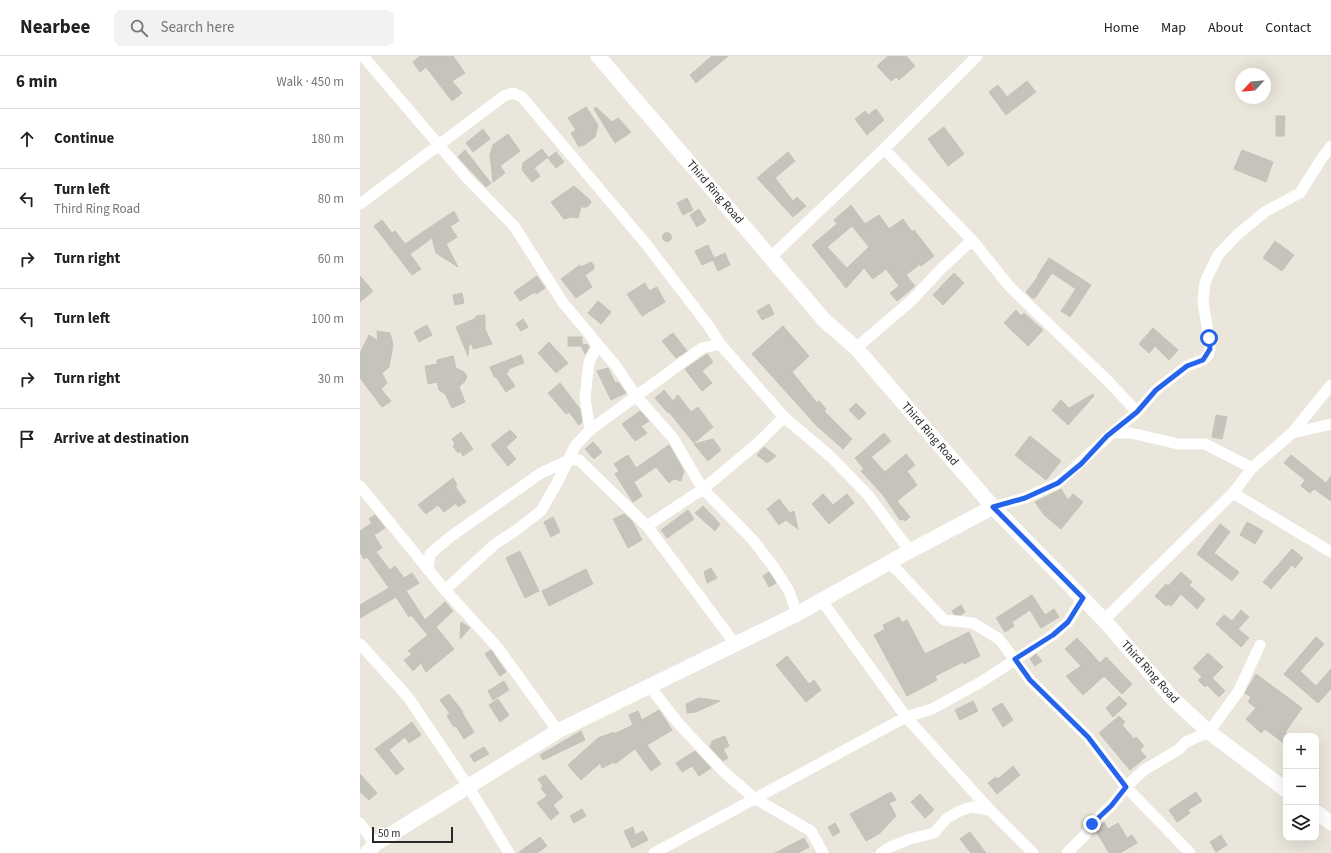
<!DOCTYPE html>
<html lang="en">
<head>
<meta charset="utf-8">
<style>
  body { margin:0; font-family:"Source Sans 3",sans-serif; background:#f2f2f2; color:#222 }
  .controls { position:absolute; right:12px; bottom:12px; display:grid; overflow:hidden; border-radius:8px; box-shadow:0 4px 16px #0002 }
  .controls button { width:36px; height:36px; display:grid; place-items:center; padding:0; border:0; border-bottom:1px solid #e0e0e0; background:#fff; color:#222; font:20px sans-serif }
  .compass { position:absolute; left:875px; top:12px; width:36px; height:36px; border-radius:50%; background:#fff; box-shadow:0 4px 16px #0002; rotate:244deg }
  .scale { position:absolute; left:12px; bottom:10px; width:81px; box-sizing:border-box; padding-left:4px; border:2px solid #292929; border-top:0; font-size:11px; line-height:14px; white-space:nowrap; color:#292929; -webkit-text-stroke:3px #fff; paint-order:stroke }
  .stop { position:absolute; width:12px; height:12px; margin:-9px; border:3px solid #2563eb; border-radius:50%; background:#fff }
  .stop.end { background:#2563eb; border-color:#fff; box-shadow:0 1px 4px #0008 }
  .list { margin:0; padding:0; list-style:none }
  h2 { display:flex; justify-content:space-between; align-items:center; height:52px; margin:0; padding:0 16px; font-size:17px }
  h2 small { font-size:13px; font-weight:400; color:#767676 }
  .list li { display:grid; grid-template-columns:26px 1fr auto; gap:12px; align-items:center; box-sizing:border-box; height:60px; padding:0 16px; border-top:1px solid #e0e0e0 }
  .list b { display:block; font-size:15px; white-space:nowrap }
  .list p { margin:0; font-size:13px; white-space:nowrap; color:#767676 }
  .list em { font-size:13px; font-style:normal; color:#767676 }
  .icon { flex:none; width:22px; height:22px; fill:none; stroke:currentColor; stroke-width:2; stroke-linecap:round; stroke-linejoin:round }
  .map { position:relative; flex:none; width:971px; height:797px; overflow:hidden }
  header { display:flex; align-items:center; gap:24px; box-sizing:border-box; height:56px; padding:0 20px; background:#fff; border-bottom:1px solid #e0e0e0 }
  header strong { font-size:19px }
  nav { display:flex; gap:22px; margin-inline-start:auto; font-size:14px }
  .search { width:280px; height:36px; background:#f2f2f2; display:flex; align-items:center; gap:10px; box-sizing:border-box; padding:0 14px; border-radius:8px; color:#767676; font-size:15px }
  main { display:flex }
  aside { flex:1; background:#fff }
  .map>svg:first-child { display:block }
  .building { fill:#c5c3bb; stroke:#c5c2b5; fill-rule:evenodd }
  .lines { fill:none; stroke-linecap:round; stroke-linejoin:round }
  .street { stroke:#fff; stroke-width:11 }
  .secondary { stroke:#fff; stroke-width:15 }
  .route { stroke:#2563eb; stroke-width:5 }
  .labels { text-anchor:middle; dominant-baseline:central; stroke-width:3; stroke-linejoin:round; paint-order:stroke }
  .street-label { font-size:12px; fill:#292929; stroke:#fff }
</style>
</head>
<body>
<header>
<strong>Nearbee</strong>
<div class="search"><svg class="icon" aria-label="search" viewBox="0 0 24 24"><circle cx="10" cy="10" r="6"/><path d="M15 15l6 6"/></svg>Search here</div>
<nav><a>Home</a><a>Map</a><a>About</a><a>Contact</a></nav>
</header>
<main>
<aside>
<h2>6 min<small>Walk · 450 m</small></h2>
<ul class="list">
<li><svg class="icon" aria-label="ahead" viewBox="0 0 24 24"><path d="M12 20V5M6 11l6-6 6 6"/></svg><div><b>Continue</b></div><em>180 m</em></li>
<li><svg class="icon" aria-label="left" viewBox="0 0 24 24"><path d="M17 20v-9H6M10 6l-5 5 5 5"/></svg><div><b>Turn left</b><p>Third Ring Road</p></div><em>80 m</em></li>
<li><svg class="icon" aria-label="right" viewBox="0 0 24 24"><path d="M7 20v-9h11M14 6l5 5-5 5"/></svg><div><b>Turn right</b></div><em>60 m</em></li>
<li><svg class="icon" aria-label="left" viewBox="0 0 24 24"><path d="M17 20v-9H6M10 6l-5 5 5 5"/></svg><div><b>Turn left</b></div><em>100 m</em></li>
<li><svg class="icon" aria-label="right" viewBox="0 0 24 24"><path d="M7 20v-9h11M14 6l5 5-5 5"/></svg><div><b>Turn right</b></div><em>30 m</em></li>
<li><svg class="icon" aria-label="arrive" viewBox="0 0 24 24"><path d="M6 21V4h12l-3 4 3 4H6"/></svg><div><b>Arrive at destination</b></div></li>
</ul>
</aside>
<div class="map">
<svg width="971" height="797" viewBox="0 0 971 797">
  <rect width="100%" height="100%" fill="#eae6db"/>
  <!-- building -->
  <path class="building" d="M60,0H93L105,17L92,25L102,37L92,45L66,11L60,16L53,6Z
    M352,0H368L336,27L330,19Z
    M528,0H546L555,10L539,24L536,21L531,25L517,10Z
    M667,25L676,36L646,59L629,36L638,29L647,41Z
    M226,51L238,69L235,81L223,90L222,89L219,91L211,77L216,74L208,62Z
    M236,51L252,66L258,62L271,76L255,87L234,53Z
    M516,53L524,64L507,79L495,63L505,55L508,59Z
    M916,60H925L924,80H916Z
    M584,71L604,98L588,110L568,83Z
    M123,73L130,83L113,96L106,87Z
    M148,78L160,95L140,110L145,117L133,126L130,98V99L133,89Z
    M182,93L188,101L174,112L180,120L172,126L162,114L163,107Z
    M105,94L131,127L126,131L98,101Z
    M882,94L913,106L906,126L874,113Z
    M196,96L204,106L196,112L188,102Z
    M428,96L435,105L415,122L433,145L437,141L446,150L433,161L397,122Z
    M214,130L230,144L231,147L227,151H221L218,162L211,161L204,163L191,146Z
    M327,142L333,154L323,159L317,147Z
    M491,149L505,168L519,159L529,173L543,163L552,176L554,174L574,200L561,210L560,208L546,219L555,230L537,245L530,237L539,230L526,213L513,223L504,212L486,232L452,189L477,168L474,164ZM492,170L509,191L487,212L467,191Z
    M339,153L346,165L337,171L330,159Z
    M94,155L99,165L90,170L97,181L86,188L98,211L76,197L72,182L50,198L61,213L52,219L14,170L22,164L32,177L35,175L45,188Z
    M302.5 181a4.5 4.5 0 1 1 9 0a4.5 4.5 0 1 1-9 0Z
    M915,185L934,199L922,215L903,202Z
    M348,189L354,202L365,197L370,209L358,215L353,204L342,209L335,195Z
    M689,202L731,229L710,261L701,255L716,233L692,217L675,242H672L666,236L678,221L677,220Z
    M231,206L234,209V213L225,219L232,231L216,242L201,223L220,209L221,211Z
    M594,217L604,227L583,249L573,239Z
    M0,220L13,235L0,246Z
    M177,220L185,232L176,238L175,236L160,245L154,236Z
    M285,227L289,235L297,231L305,246L282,260L267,238Z
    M102,237L104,247L95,249L93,239Z
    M238,245L251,256L241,268L228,257Z
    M409,248L414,258L402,264L397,255Z
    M656,254L661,260L664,257L683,274L668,290L644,267Z
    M125,259V273L132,288L113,293L112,288L109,289L108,300L96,271L116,262V260Z
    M163,263L168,271L161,275L156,268Z
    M67,269L72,279L59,286L54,276Z
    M423,270L449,300L432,316L457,347L459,345L466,353L464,355L492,383L483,393L457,370L392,298Z
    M793,272L818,294L809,304L795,290L789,297L779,288Z
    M17,275L30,277L33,289L29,311L22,317L27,327L21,333L31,345L22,351L0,322V297L9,279L18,285Z
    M313,277L327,295L316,302L302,285Z
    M208,281H222V288L228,289L229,291L225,298L221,290H208Z
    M189,286L208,307L196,317L178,297Z
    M347,298L353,306L342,315L352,327L342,335L325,313Z
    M161,299L164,307L148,313L149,315L146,317L155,330L146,336L136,321H134L130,311Z
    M93,300L96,312L104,316L107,320L105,325L99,331L105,346L92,352L85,338L79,334L77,326L68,328L65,310L77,308V304Z
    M248,312L255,327L258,326L266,337L251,344L237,315Z
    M200,327L220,353L222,366L219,369L209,356L206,358L188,337Z
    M304,334L313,345L318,339L331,356L338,351L353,371L334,387L309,356L308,357L295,342Z
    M733,338L734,340L708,369L692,354L701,344L709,352Z
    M496,347L506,357L499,364L489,354Z
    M280,355L289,365L281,370L287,377L275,385L262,368Z
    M856,359L867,361L862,383L852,381Z
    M150,374L157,381L146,391L156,403L148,410L131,389Z
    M101,376L113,393L103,400L100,395L98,397L93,390L95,388L92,383Z
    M524,377L531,385L511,401L525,416L546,398L555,409L547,415L557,429L537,445L550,461L545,465L542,463L540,464L523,439L501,415L504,413L495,402Z
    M670,380L701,405L686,424L655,399Z
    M353,383L361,394L348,405L334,388Z
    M233,386L242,396L234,403L225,393Z
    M309,389L324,415L321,425L314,423L309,427L296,411L274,426L282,440L273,446L255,418L259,415L254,408L268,399L276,412Z
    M404,391L416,400L407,407L397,399Z
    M931,399L966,427L971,420V445L954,433L950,437L941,430L945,424L924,407Z
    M93,422L97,429L95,430L106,446L98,451L96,447L84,456L78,449L66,458L58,449Z
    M701,433L708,444L713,438L723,446L701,473L684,459L675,446Z
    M463,438L473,449L487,438L494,447L469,468L452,448Z
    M419,443L430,457L434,455L438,473L426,464L419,469L407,453Z
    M343,450L360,468L355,475L335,457Z
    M328,454L334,463L307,482L301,474Z
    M264,458L272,465L282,484L268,492L253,463Z
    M15,459L25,472L14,479L22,492L16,496L30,514L35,510L44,522L52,517L59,527L46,535L65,564L85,546L93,555L76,571L94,593L66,616L61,607L53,615L44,604L52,598L48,595L68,579L51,559L49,561L36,541L0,562V549L29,532L7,501L4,503L0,496V475L12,467L9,463Z
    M193,461L200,476L191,481L184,466Z
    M887,466L903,475L895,488L880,479Z
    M860,468L870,476L854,497L879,516L872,525L837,498Z
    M932,493L943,502L935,512L932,509L911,533L903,526Z
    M160,495L179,535L165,542L146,502Z
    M351,512L357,522L347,527L344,516Z
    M226,513L233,528L189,550L182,535Z
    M409,516L416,527L409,531L403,520Z
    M821,516L832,526L829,529L845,543L837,553L821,538L811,550L808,548L806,550L795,540L806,528L808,530Z
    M672,539L685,559L694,553L699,561L681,572L670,554L652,566L654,570L645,576L636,562Z
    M601,549L605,556L601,559L594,558L592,555Z
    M881,554L889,561L878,573L889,582L881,591L856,568L864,559L872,565Z
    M539,561L542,567L547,564L565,598L609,576L620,600L604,608L603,606L575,620L577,624L547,640L514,579L525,573L523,569Z
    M101,566L110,572L100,583Z
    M956,581L964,588L940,615L956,630L971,613V633L958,647L924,618Z
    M717,582L740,607L746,601L772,628L762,638L744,620L723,639L706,620L721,610L705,593Z
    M131,594L146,616L140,620L125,598Z
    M848,597L863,611L852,622L865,635L859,641L847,629L845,631L838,624L842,621L833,612Z
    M676,598L682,605L675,610L670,603Z
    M427,600L449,628L454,624L461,634L446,646L416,609Z
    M896,618L942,652L926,675V689L905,673L901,677L886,663L896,652L888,646L891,641L885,637Z
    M144,625L149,634L133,644L128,635Z
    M89,638L103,656L102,657L114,676L104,683L96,670L94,671L87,660L90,658L80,644Z
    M759,640L767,648L753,661L746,652Z
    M339,642L360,645L336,656L327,657L326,648Z
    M138,643L149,659L140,666L129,649Z
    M613,645L618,655L600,664L595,654Z
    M642,647L653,664L643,671L632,653Z
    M299,654L312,674L287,689L301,708L291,715L275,693L255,708L254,706L242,712L240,707L221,724L208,709L238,682L254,676V678L273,669L269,659L278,655L282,664Z
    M759,660L765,666L762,669L774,683L776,681L784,690L780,694L786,701L770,714L739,677Z
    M52,666L61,679L49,687L45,681L29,694L44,713L36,719L15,693Z
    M221,675L225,684L183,704L180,699Z
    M365,680L369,690L363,693L368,702L363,705L350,691L352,685Z
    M124,691L129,698L114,706L110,699Z
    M335,695L351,712L339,720L332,710L322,716L316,707Z
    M653,710L660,719L637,738L628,727L636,721L638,723Z
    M0,718L17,737L9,744L0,736Z
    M185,719L203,741L193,749L199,757L191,764L177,747L187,740L181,732L183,730L178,723Z
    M531,736L536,744L529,747L536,760L520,777L506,785L490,758Z
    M836,736L842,745L828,754L830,757L817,766L809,754Z
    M560,738L574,754L565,762L551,746Z
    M222,753L226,760L214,767L210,760Z
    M744,766L748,773L758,767L767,782L772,779L777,787L760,797H749L736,775Z
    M475,767L480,776L473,780L468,771Z
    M273,771L275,779L283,775L288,784L272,792L264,775Z
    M610,776L626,797H611L600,783Z
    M861,779L867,789L856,796L850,786Z
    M180,781L187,790L177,797H158Z
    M444,782L449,791L438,797H415Z"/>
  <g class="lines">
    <!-- street -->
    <path class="street" d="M3,0L106,121L154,170L204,248L232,281L237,291L229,306L225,342L230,374L215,390L197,427L181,455L155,475L135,488L85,534
      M524,93L612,184L650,231L747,324L777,356
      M0,148L144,40L153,37L162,41L286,188L348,269L360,288L424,361L470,400L508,439L550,495
      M411,201L524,93L617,0
      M234,284L256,310L276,340L313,382L343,433L392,483L413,510L429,535L437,558
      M496,292L551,245L582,212L612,184
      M230,374L342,292L360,288
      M752,377L777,356L796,334L827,310L843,304L848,299L850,293L849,282L843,246L845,226L858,199L877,179L906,155L940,137L962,102L971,90
      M932,377L971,368
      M0,430L85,534L138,592L198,675
      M873,437L971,496
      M633,451L665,442L698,427L752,377H771L818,388H845L892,412
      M528,507L538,515L584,564L613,567L639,583L670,624L728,681L766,731L830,797
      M68,514L70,498L90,481L181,417L209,404H219L287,470
      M462,545L546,661L630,754L673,797
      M744,564L873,437L892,412L932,377L971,329
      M0,588L48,641L108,730L149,797
      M376,589L287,470L343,433L398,387L424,361
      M290,631L319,668L363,715L394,742L451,775L463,797
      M0,767L15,788
      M294,797L546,661L572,653L621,626L693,579L708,566L723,542
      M521,797L530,791L550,783L574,777L587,762L602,754L612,751L630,754
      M707,797L725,779L732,768L751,750L766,731L784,714L818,694L826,686L849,676L878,636L900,589"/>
    <!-- secondary -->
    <path class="secondary" d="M238,0L465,265L496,292L633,451L744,564L813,643L849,676L926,734
      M956,756L971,767
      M7,797L15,788L198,675L437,558L550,495L633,451"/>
  </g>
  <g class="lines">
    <!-- route -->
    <path class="route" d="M732,768L751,750L766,731L728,681L670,624L655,603L693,579L708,566L723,542L633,451L665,442L698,427L721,408L747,380L777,356L796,334L827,310L843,304L850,293L849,282"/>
  </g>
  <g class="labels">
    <!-- street labels -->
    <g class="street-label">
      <text transform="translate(355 136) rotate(49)">Third Ring Road</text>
      <text transform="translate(570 378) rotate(49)">Third Ring Road</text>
      <text transform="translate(790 616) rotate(48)">Third Ring Road</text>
    </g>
  </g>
</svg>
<div class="controls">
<button>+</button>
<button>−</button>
<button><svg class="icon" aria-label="layers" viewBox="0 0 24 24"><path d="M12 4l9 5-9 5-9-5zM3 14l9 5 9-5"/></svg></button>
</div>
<svg class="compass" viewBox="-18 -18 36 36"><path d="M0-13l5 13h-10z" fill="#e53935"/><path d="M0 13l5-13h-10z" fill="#767676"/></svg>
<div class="scale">50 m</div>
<div class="stop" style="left:849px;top:282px"></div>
<div class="stop end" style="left:732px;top:768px"></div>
</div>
</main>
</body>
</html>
